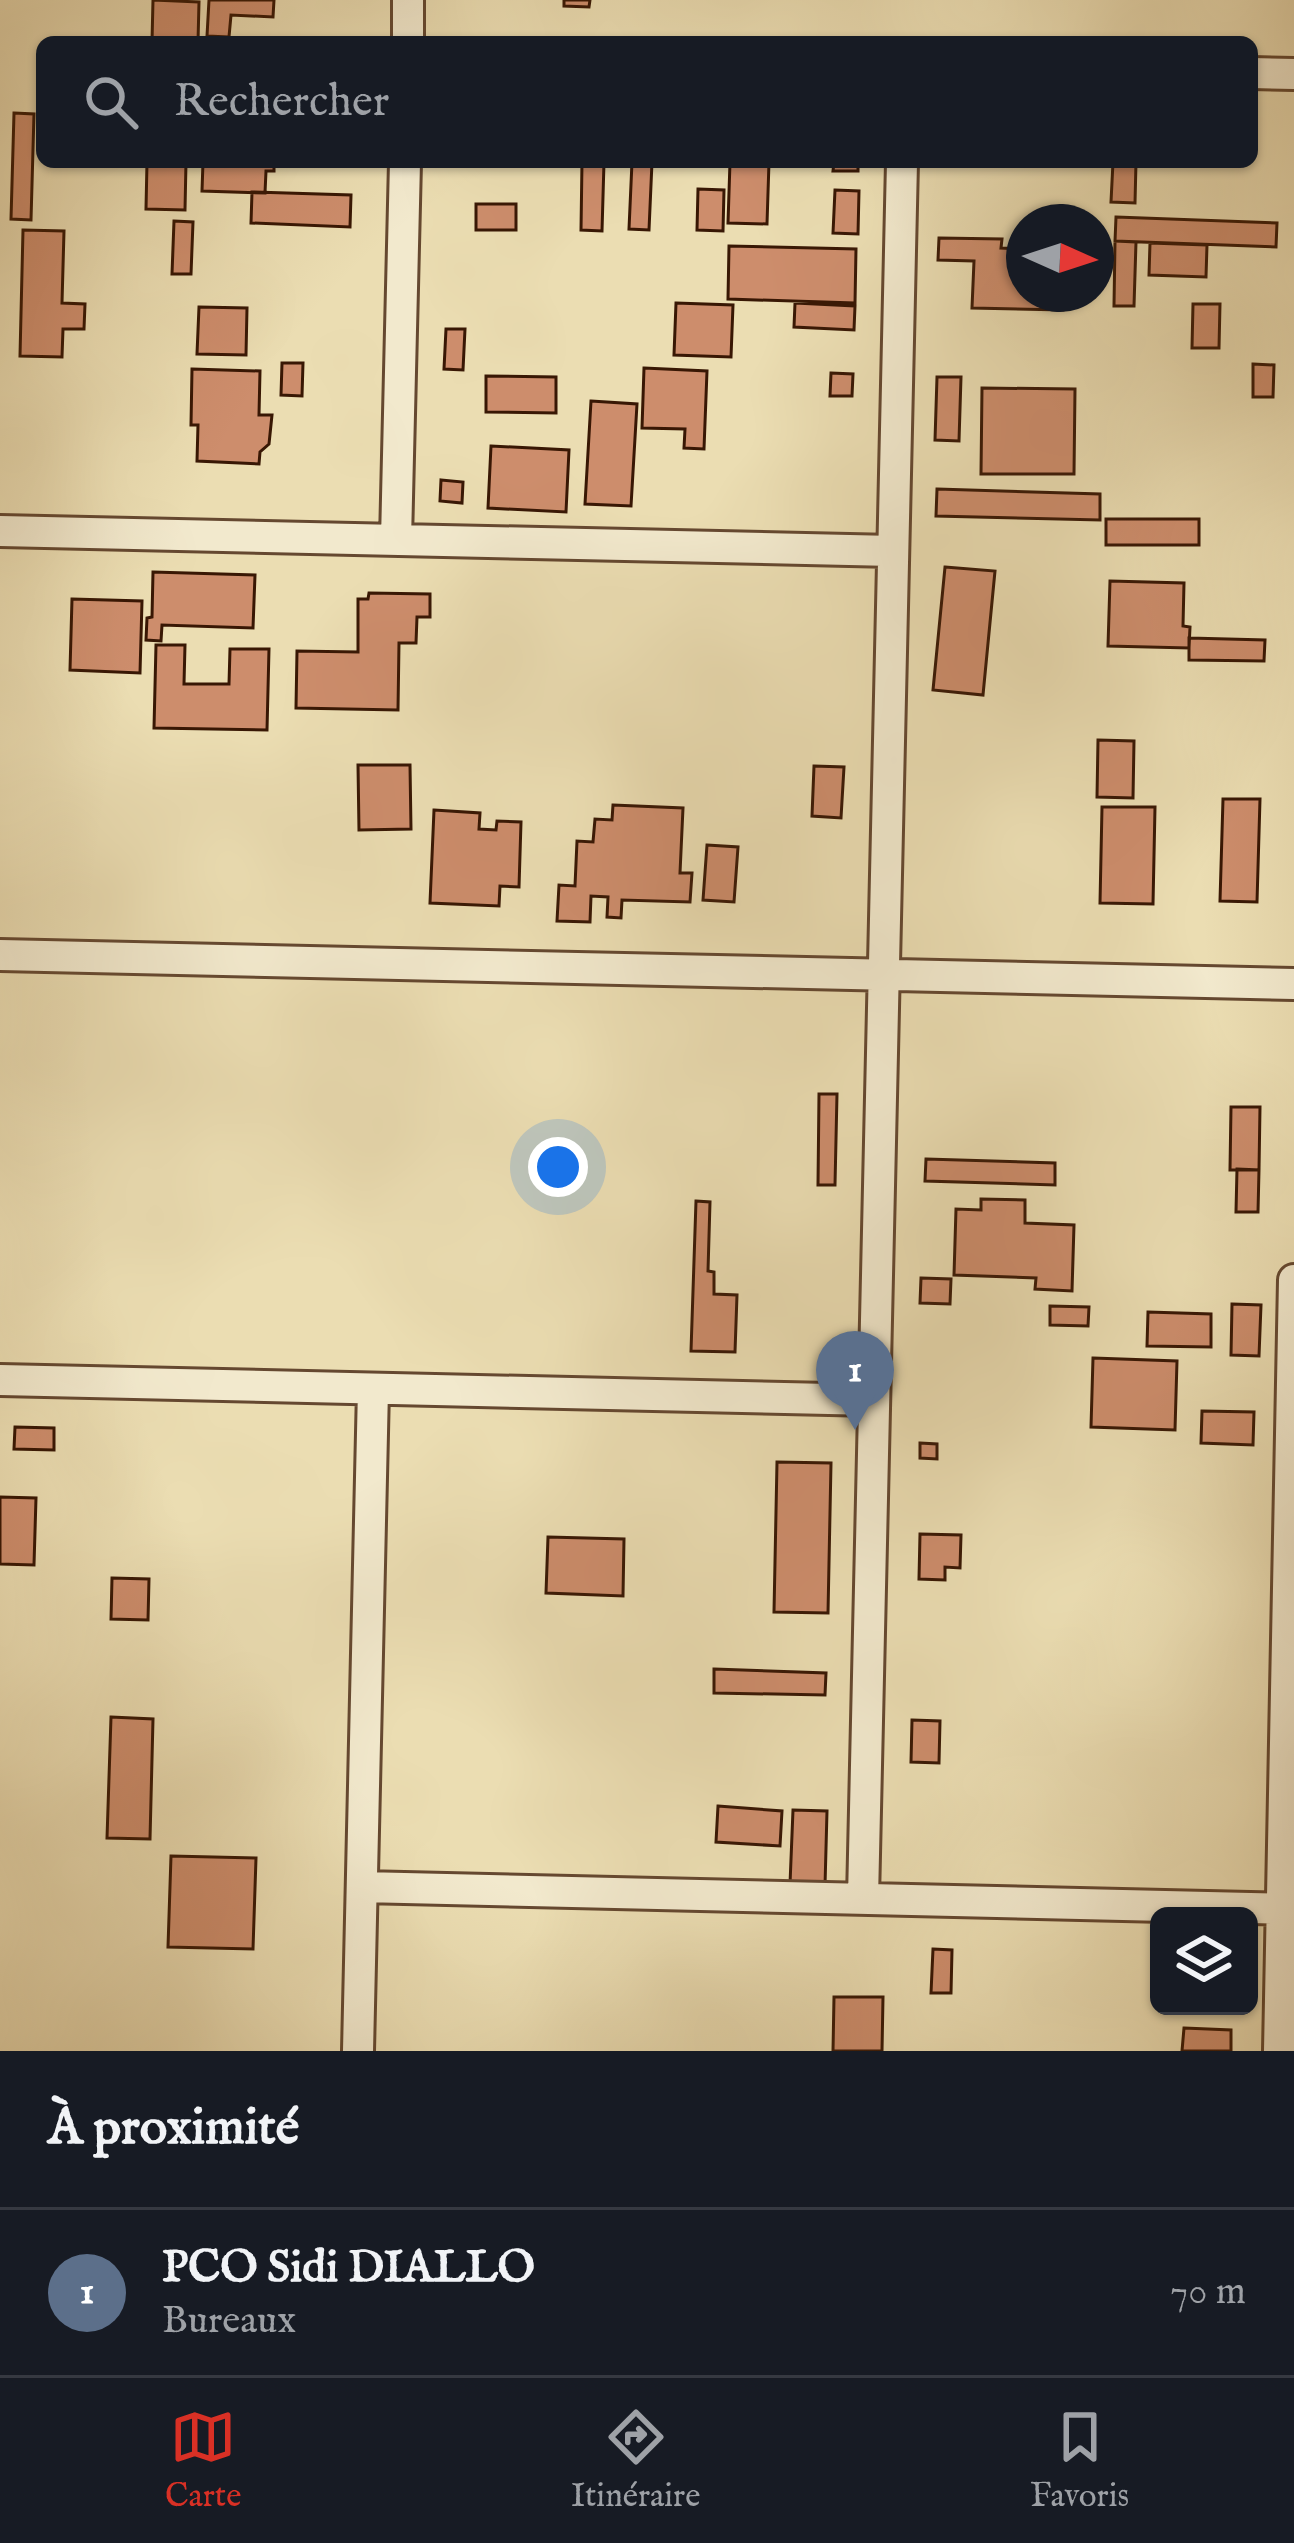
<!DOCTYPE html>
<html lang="fr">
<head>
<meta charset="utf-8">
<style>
  body { margin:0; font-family:"IM FELL English",serif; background:#242831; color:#f1f3f6 }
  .controls { position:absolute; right:36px; bottom:36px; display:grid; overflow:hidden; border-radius:18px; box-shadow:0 3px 9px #0004 }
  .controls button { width:108px; height:108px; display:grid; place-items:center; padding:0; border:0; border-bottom:3px solid #363941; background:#171b24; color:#f1f3f6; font:60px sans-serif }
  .compass { position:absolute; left:1006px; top:204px; width:108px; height:108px; border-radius:50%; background:#171b24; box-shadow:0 3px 9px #0004; rotate:93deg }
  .you { position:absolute; left:558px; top:1167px; width:42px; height:42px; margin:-30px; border:9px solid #fff; border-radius:50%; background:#1a73e8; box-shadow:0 0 0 18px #1a73e833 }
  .badge { display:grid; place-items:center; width:78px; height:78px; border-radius:50%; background:#d93025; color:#fff; font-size:39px; font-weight:700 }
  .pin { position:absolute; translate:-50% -99px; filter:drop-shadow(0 3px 6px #0008) }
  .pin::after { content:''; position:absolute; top:63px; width:42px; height:36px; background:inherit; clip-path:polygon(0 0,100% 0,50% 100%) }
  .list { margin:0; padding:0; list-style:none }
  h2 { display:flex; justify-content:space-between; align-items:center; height:156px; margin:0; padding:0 48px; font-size:51px }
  h2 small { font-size:39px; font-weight:400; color:#9ea1a6 }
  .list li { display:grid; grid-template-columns:78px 1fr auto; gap:36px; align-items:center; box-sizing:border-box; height:168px; padding:0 48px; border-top:3px solid #363941 }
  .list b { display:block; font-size:45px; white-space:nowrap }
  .list p { margin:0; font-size:39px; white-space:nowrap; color:#9ea1a6 }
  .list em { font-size:39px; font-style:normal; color:#9ea1a6 }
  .icon { flex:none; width:66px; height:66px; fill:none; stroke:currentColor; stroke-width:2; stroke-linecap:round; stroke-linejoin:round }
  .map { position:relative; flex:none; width:1294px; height:2051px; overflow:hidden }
  .search { position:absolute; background:#171b24; box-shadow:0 3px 9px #0004; left:36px; right:36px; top:36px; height:132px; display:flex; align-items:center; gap:30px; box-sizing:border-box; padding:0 42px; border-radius:18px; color:#9ea1a6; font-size:45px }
  .sheet { height:324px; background:#171b24 }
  nav { display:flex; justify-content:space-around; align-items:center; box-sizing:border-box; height:168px; border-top:3px solid #363941; background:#171b24; font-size:33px; color:#9ea1a6 }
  nav a { display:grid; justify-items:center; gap:6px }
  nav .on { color:#d93025 }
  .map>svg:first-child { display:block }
  .building { fill:#cd8d6c; stroke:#381704; stroke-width:3 }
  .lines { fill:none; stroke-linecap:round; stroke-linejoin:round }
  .minor-casing { stroke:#654830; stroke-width:36 }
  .minor { stroke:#f2e9cd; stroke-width:30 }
</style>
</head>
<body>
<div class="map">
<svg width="1294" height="2051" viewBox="0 0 1294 2051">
  <rect width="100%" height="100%" fill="#ebddb2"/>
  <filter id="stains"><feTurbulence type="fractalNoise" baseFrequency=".00167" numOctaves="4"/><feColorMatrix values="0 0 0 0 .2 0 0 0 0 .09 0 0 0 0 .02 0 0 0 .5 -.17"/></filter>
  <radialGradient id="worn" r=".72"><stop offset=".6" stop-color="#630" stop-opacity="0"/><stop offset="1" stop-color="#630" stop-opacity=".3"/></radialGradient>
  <!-- building -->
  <path class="building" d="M153,0L199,2L198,42H152Z
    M209,0H274L273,17L231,15L229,37L207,36Z
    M564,0H590L589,7L564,6Z
    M14,113L34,114L31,220L11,219Z
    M147,162H186L185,210L146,209Z
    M203,162H274V171H266L265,193L202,191Z
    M582,162H604L602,231L581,230Z
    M632,162H652L649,230L629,229Z
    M730,162H769L767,224L728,223Z
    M834,162H858V171H833Z
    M1113,162H1136L1135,203L1111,202Z
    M698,189L724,190L723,231L697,230Z
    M835,190L859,191L858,234L833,233Z
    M252,192L351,195L350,227L251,223Z
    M476,204H516V230H476Z
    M1116,217L1277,223L1276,247L1115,241Z
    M174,221L193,222L191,274H172Z
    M23,230L64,231L62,303L85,304L84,329H63L62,357L20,356Z
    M939,238L1002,239L1001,248L1024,249V294H1064L1063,310L972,308L974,261L938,260Z
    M1115,241L1136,242L1134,306H1114Z
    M1150,243L1207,245L1206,277L1149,275Z
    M729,246L856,249L855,303L728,299Z
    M676,303L733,305L731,357L674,355Z
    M795,303L855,306L854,330L794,327Z
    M1193,304H1220L1219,348H1192Z
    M199,307L247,308L246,355L197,354Z
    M446,329H465L463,370L444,369Z
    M282,363H303L302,396L281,395Z
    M1253,364L1274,365L1273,397H1253Z
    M644,368L707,371L704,449L684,448L685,429L642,428Z
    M192,369L260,371L259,415H272L269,444L260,452L259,464L197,461L198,425H191Z
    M831,373L853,374L852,396H830Z
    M486,376L556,377V413L486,412Z
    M937,377H961L959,441L935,440Z
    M982,388L1075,389L1074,474H981Z
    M591,401L637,404L631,506L585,504Z
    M491,446L569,450L566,512L488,508Z
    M441,480L463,482L462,503L440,501Z
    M937,489L1100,494V520L936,516Z
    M1106,519H1199V545H1106Z
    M945,567L995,571L983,695L933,690Z
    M153,572L255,575L253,628L162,625L161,641L146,640L147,618L152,617Z
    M1110,581L1184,583L1183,626L1190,627L1189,648L1108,646Z
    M369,593L430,594V617H417L416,643H399L398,710L296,708L297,651L358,652V599H368Z
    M72,599L142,601L140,673L70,670Z
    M1189,638L1265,640L1264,661L1189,660Z
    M156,645H185L184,684H229L230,649H269L267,730L154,728Z
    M1098,740L1134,741L1133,798L1097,797Z
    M358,765H410L411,829L359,830Z
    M814,766L844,767L841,818L812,816Z
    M1223,799H1260L1257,902L1220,901Z
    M613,805L683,808L680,873H692L690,902L622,900L621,918L607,917L608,897L591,896L590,922L557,921L559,885L575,886L577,841L593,842L595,819L612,820Z
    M1102,807H1155L1153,904L1100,903Z
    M434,810L480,813L479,829L496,830L497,821L521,822L519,887L500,886L499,906L430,903Z
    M707,845L738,847L734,902L703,900Z
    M819,1094H837L835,1185H818Z
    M1231,1107H1260L1259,1170H1230Z
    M926,1159L1055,1163V1185L925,1181Z
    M1237,1169L1259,1170L1258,1212H1236Z
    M981,1199L1025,1200V1223L1074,1225L1072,1291L1035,1289L1036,1278L954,1275L956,1209L981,1210Z
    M696,1201L710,1202L708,1271L714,1272V1294L737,1295L735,1352L691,1351Z
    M921,1278L951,1279L950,1304L920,1303Z
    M1232,1304L1261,1305L1259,1356L1231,1355Z
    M1050,1306L1089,1307L1088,1326L1050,1325Z
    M1148,1312L1211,1314V1347L1147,1346Z
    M1093,1358L1177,1361L1175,1430L1091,1427Z
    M1202,1411L1254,1412L1253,1445L1201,1443Z
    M15,1427L54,1428V1450L14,1449Z
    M920,1443L937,1444V1459L920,1458Z
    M777,1462L831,1463L828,1613L774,1612Z
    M0,1497L36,1498L34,1565L0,1564Z
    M920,1534L961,1535L960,1568L945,1567V1580L919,1579Z
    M548,1537L624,1539L623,1596L546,1593Z
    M112,1578L149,1579L148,1620L111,1619Z
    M714,1669L826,1673L825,1695L714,1693Z
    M111,1717L153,1719L150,1839L107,1838Z
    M912,1720L940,1721L939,1763L911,1762Z
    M718,1806L782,1811L780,1846L716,1842Z
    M793,1810L827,1811L825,1886L790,1884Z
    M171,1856L256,1858L253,1949L168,1947Z
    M933,1949L952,1950L951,1993H931Z
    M834,1997H883L882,2051H833Z
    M1184,2028L1231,2030V2051H1182Z"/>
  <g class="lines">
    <defs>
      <path id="minor" d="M408,42V0
        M1252,73L1294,74
        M0,531L893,551
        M396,540L405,162
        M0,955L1294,984
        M0,1380L874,1400
        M362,1887L1294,1909
        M863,1899L902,162
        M358,2051L373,1389
        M1279,2051L1294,1280"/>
    </defs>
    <!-- minor casing -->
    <use href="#minor" class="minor-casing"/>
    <!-- minor -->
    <use href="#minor" class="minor"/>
  </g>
  <rect width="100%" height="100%" filter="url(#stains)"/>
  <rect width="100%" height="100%" fill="url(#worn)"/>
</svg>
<div class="controls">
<button><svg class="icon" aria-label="layers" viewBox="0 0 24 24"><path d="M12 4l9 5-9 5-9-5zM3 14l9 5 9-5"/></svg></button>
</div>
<svg class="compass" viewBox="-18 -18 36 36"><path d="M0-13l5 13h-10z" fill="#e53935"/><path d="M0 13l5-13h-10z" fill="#9ea1a6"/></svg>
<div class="you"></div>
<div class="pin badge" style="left:855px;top:1430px;background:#5c6f8a">1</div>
<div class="search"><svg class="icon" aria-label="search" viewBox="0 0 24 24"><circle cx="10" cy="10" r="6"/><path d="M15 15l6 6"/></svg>Rechercher</div>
</div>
<section class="sheet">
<h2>À proximité<small></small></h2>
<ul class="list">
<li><span class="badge" style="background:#5c6f8a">1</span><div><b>PCO Sidi DIALLO</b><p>Bureaux</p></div><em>70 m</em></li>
</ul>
</section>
<nav>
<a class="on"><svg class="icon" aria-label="map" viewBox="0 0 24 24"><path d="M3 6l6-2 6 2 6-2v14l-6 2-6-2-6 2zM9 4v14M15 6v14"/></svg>Carte</a>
<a><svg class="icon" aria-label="directions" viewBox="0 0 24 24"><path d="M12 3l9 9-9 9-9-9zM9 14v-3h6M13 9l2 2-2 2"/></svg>Itinéraire</a>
<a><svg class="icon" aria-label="saved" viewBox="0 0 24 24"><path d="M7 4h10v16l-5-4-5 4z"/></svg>Favoris</a>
</nav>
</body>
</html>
